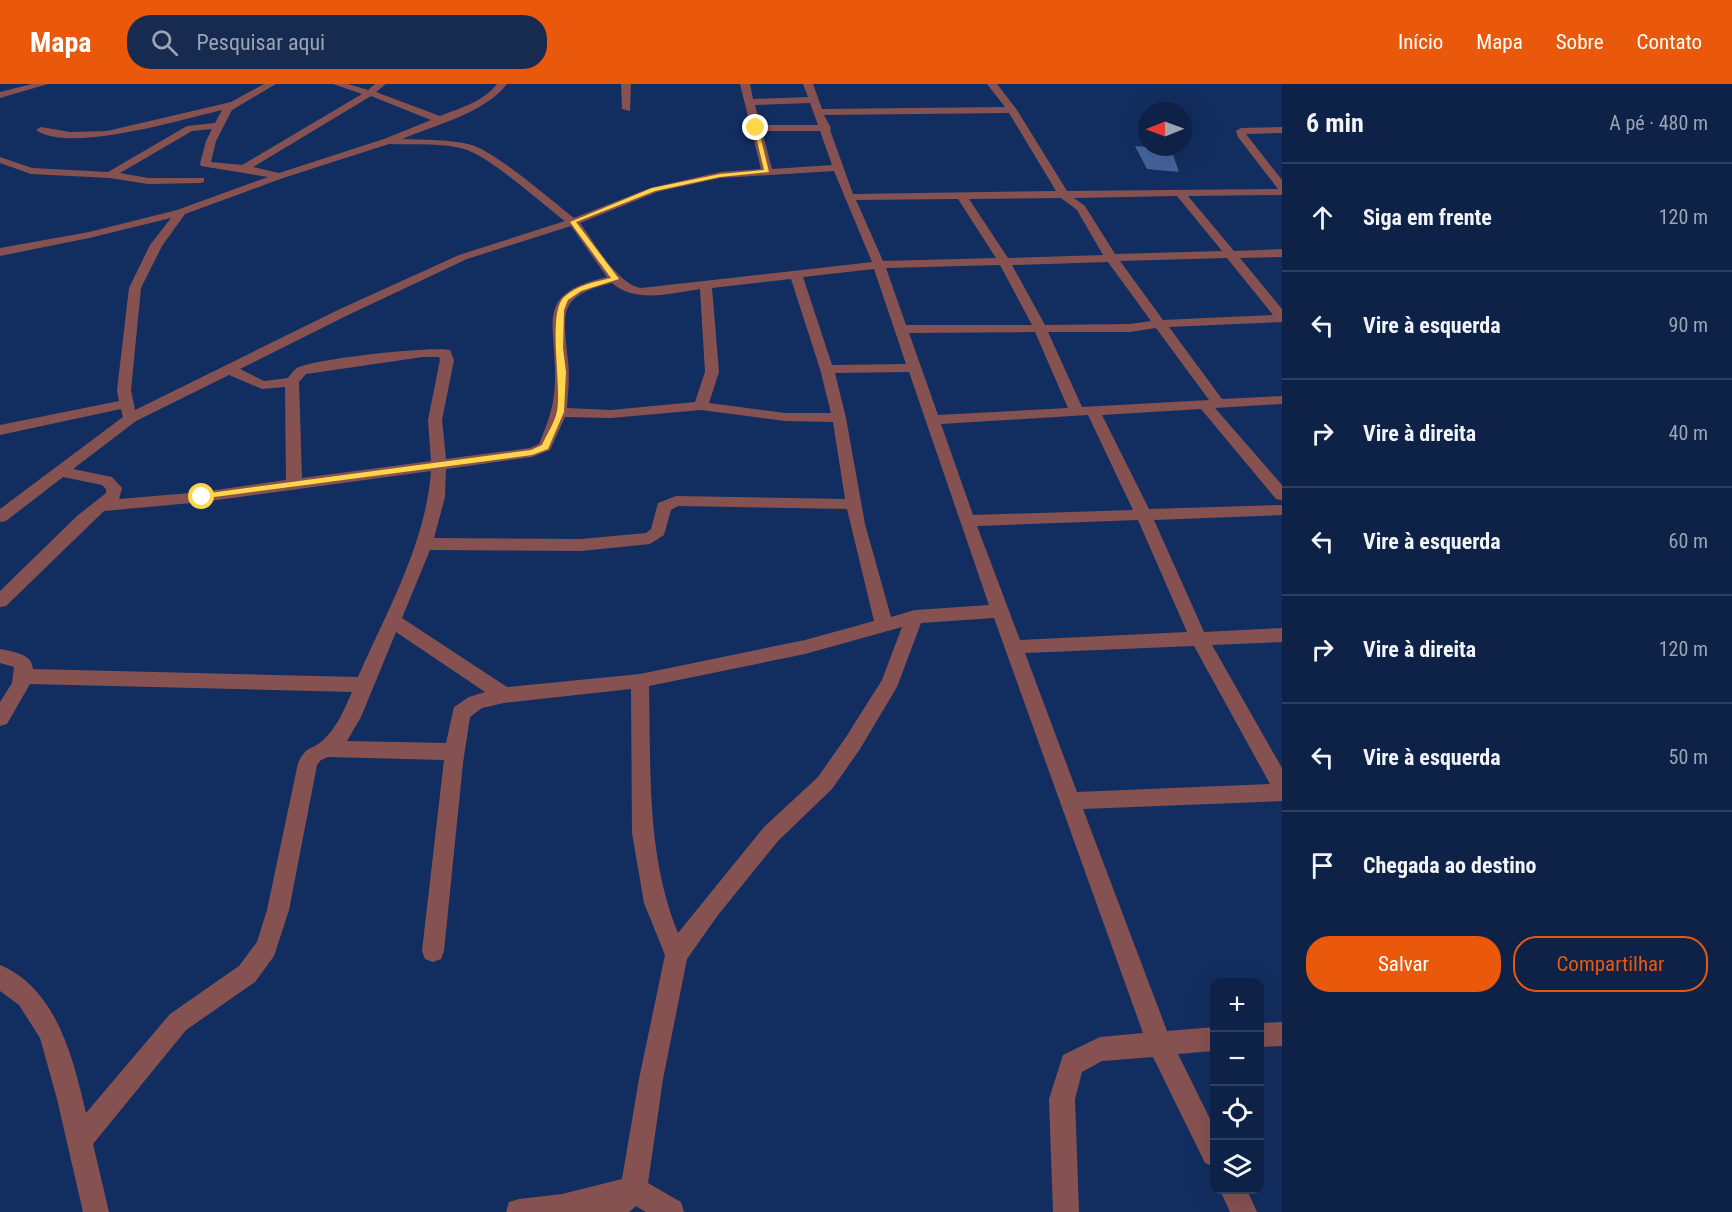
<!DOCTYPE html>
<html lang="pt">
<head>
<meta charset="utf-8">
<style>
  body { margin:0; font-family:"Roboto Condensed",sans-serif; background:#172a4f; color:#f1f3f6 }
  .controls { position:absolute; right:18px; bottom:18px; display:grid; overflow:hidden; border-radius:12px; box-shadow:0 6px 24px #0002 }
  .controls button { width:54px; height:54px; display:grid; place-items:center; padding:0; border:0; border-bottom:2px solid #2e3f60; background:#0e2248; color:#f1f3f6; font:30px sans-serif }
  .compass { position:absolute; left:1138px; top:18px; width:54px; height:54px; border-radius:50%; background:#0e2248; box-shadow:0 6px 24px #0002; rotate:269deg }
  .stop { position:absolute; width:18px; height:18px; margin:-14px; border:4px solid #ffd54a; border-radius:50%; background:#fff }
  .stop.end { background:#ffd54a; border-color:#fff; box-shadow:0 2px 6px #0008 }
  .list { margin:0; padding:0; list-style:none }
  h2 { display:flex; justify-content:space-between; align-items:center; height:78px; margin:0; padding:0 24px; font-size:26px }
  h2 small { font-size:20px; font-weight:400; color:#9ba4b4 }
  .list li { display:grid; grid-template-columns:39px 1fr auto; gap:18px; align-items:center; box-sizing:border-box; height:108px; padding:0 24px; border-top:2px solid #2e3f60 }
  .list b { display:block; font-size:22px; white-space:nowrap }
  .list em { font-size:20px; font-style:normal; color:#9ba4b4 }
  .actions { display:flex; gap:12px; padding:18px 24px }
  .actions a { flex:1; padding:14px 0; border:2px solid #ea580c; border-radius:24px; text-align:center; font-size:21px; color:#ea580c }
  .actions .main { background:#ea580c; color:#fff }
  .icon { flex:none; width:33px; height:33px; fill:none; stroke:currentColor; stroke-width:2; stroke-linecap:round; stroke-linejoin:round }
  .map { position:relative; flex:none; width:1282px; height:1128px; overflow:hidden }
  header { display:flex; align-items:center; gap:36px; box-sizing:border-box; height:84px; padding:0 30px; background:#ea580c; color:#fff }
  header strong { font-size:28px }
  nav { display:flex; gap:33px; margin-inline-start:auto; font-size:21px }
  .search { width:420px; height:54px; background:#172a4f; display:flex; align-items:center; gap:15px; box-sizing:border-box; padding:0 21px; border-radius:24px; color:#9ba4b4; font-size:22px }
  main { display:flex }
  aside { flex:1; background:#0e2248 }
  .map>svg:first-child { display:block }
  .building { fill:#436299 }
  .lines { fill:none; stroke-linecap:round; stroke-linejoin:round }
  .street { fill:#865251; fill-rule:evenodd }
  .route { fill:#ffd54a }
</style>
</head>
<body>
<header>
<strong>Mapa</strong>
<div class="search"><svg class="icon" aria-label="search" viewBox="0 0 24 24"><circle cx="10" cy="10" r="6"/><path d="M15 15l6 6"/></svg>Pesquisar aqui</div>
<nav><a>Início</a><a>Mapa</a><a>Sobre</a><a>Contato</a></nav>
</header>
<main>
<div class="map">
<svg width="1282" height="1128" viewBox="0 0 1282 1128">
  <rect width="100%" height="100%" fill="#122e60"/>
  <!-- building -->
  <path class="building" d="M1135,62L1171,65L1179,88L1147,85Z"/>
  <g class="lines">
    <!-- street -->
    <path class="street" d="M32,0H48L0,14V8Z
      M264,0H276L232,26L216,57L211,78L242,81L362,10L333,0H348L368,6L375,0H386L376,8L440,32C460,24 483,18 497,0H507C485,29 435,41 402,55C425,56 449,55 472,61C497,69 551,116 574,134L650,104L720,88L761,85L740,0H750L753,15L808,13L803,0H813L822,25L1005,23L987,0H997L1017,26L1067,107L1278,105L1238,53L1236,47L1241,44L1282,43V49L1246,50L1282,96V111L1188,112L1234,167L1282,165V173L1240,174L1282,225V238L1169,243L1222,315L1282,312V320L1215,324L1282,401V416L1276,415L1201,325L1102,331L1149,425L1282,421V431L1154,436L1204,548L1282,544V558L1212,561L1282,684V717L1083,725L1167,947L1214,943V967L1178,970L1214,1043V1083L1205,1079L1153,973L1102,977L1082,988L1075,1015L1079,1128H1053L1049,1015L1063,971L1100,953L1143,949L994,534L921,539L897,603L860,665L832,705L778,757L718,831L687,875L663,995L648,1099L681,1118L684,1128H646L636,1122L629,1128H506L509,1118L519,1115L562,1110L622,1095L639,995L665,871L644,819L632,749L631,605L504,619L482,624L470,633L463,679L444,867L441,875L433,878L425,875L422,867L444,676L328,673L321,676L317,681L289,826L274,872L255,898L186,946L93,1060L109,1128H83L57,1015L40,954L19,921L0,907V881C57,905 73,974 86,1029L170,930L239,882L257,858L267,826L298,679C307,661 310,667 322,657C337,644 344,626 352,608L30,600L7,640L0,642V618L12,599L14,583L0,579V565C13,568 32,569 33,585L358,593C387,527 426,459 431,387L202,418L104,427L6,522L0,523V507L77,432L106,409V405L102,401L63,393L6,437L0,438V425L123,333L121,325L0,351V341L119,317L117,306L129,204L150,161L171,134L89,154L0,172V164L89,148L177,126L268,93L201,82L200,80L206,57L212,45L192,47L120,89L148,94H204V98L200,99L148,100L110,94L31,90L0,79V73L32,84L108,88L187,42L215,39L222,26C183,35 69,70 36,46L41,43L70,48L107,47L231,18ZM371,12L431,36L384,55L279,89L253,83ZM810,19L818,41H760L755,21ZM1009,29L1056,107L853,110L830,46L831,44L824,31ZM762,47H820L832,81L772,85ZM389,60C413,61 444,58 467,66C494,76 540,118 565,137L459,171L340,225L135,326L131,306L141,204L162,162L185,130L283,94ZM834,87L872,178L641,204C617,200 594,158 580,139L657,108L720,94ZM1177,112L1222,167L1115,170L1085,122L1074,114ZM1061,114L1077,126L1103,171L1008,174L969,115ZM958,115L996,174L883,177L856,116ZM571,142L607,193C534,210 556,236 555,294C555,320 549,336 539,360L530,364L446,375L442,336L454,276L450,266C431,262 313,275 297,284C294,286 290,291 288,294L264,297L240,285L348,231L467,175ZM1227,174L1273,231L1163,236L1120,177ZM1108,178L1151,237L1130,240L1045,241L1012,181ZM1000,181L1032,241H906L886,184ZM874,185L906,280L832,281L803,193ZM791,195L820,285L831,329H785L709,319L719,288L712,204ZM612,199C636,220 672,209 700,205L705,288L695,318L611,326L567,324C568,308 570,293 568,277C563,228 557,212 612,199ZM1156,244L1209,316L1082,323L1048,248H1130ZM1035,248L1068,324L938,331L909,249ZM423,273H439L440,276L428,336L431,377L302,394L299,298L306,290ZM909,288L989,521L915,526L891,533L865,440L846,334L835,289ZM229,291L262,305L285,303L286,396L202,408L119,415L122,404L112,393L73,385L136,337ZM701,326L785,337L833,338L845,415L676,412L658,419L651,445L646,449L581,455L434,454L445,413L446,385L532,373L550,366L565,333L611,334ZM1088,331L1133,426L973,431L941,340ZM678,422L847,425L874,537L805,556L640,590L507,603L402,534L430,466L581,467L650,460L664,451L671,426ZM1138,436L1187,548L1020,556L977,442ZM902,543L882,596L846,653L818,693L764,743L678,849C646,770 651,686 649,602L805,570ZM396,548L485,608L469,613L454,623L446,659L347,657L361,633ZM1194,562L1270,700L1077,708L1025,569Z
      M621,0H631L630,27L622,25Z
      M1282,938V962L1260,963V939Z
      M1220,1106H1247L1257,1128H1230Z"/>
  </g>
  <!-- route -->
  <path class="route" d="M758,43L769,88L720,93L655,107L576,138L619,195L581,207L568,216L564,226L563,264L566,288L564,328L548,365L532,371L199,415L198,413L202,410L531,366L542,361C547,350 555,338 557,327C562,301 547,229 564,213C577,201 595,198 611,194L570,138L652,104L720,90L764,86L754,44Z"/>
</svg>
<div class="controls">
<button>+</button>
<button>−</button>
<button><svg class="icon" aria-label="locate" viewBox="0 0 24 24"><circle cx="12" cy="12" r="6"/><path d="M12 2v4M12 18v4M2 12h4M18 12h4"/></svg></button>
<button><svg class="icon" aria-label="layers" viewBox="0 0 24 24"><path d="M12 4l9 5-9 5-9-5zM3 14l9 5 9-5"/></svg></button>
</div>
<svg class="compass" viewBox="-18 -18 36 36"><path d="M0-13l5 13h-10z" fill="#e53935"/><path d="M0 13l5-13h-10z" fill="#9ba4b4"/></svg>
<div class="stop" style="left:202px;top:413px"></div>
<div class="stop end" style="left:756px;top:44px"></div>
</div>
<aside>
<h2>6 min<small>A pé · 480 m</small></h2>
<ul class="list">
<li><svg class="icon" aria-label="ahead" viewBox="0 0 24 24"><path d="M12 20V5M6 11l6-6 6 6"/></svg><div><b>Siga em frente</b></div><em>120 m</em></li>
<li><svg class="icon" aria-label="left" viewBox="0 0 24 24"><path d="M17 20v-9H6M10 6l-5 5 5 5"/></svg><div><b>Vire à esquerda</b></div><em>90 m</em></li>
<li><svg class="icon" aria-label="right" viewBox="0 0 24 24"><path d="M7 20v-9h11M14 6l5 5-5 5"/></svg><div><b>Vire à direita</b></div><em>40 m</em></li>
<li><svg class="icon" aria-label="left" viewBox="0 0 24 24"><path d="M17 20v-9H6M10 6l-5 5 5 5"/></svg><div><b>Vire à esquerda</b></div><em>60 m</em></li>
<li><svg class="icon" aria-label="right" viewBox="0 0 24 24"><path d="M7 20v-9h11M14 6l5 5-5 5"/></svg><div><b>Vire à direita</b></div><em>120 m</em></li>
<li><svg class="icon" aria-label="left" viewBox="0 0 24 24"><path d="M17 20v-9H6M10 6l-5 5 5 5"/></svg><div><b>Vire à esquerda</b></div><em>50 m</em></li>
<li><svg class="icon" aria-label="arrive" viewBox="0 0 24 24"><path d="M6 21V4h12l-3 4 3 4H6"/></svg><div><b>Chegada ao destino</b></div></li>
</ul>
<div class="actions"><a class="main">Salvar</a><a>Compartilhar</a></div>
</aside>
</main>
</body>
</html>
